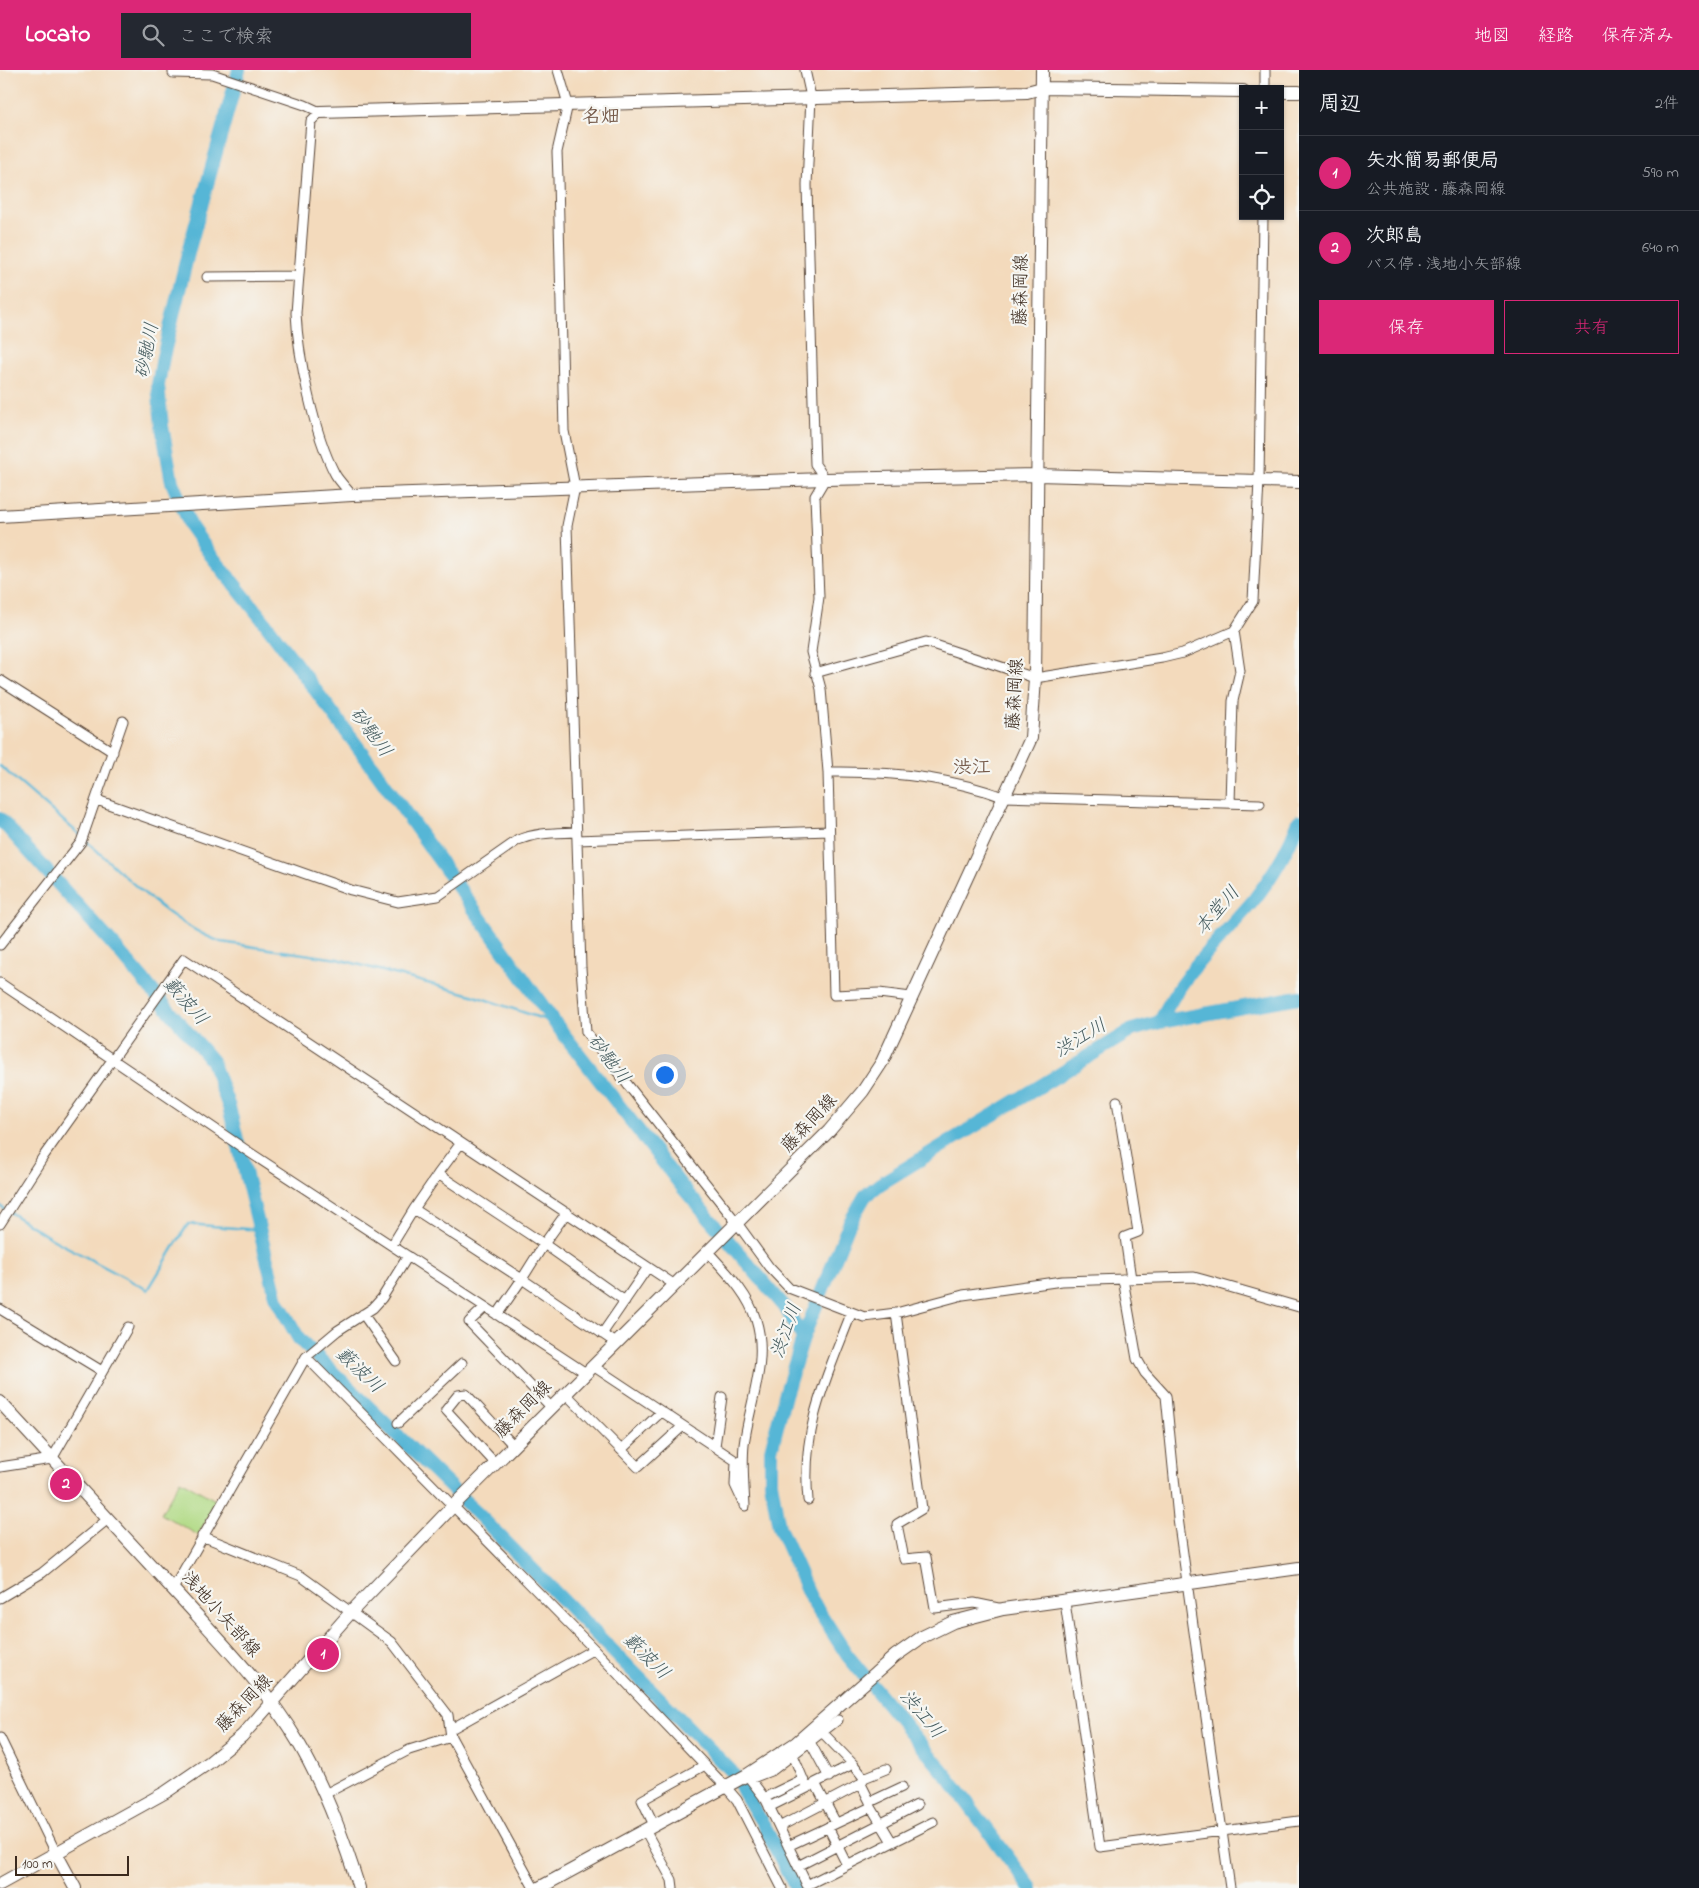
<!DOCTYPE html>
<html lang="ja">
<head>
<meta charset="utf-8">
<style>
  body { margin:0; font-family:"Indie Flower","Klee One",sans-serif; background:#242831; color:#f1f3f6 }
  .controls { position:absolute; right:15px; top:15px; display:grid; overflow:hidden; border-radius:0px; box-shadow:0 1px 4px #0004 }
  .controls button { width:45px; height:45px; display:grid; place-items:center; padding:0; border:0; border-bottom:1px solid #363941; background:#171b24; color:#f1f3f6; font:25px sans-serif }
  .scale { position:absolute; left:15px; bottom:12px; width:114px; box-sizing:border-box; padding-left:5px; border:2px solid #3b2a1e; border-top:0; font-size:14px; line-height:18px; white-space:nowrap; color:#3b2a1e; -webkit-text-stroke:4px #f6f6f2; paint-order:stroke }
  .you { position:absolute; left:664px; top:1004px; width:18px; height:18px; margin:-12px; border:4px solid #fff; border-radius:50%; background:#1a73e8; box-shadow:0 0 0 8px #1a73e833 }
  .badge { display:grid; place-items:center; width:32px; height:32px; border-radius:50%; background:#db2777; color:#fff; font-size:16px; font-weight:700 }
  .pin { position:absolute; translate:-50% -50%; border:2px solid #fff; box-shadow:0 1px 5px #0006 }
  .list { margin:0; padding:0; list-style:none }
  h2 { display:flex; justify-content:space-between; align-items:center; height:65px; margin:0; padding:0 20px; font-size:21px }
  h2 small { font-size:16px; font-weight:400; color:#9ea1a6 }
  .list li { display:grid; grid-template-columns:32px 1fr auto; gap:15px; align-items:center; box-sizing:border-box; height:75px; padding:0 20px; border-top:1px solid #363941 }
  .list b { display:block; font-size:19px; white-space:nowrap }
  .list p { margin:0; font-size:16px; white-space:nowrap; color:#9ea1a6 }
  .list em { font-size:16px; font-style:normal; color:#9ea1a6 }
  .actions { display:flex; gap:10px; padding:15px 20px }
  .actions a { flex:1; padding:11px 0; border:1px solid #db2777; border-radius:0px; text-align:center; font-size:18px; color:#db2777 }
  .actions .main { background:#db2777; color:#fff }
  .icon { flex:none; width:28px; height:28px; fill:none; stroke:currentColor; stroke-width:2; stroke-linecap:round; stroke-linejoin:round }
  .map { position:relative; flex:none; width:1299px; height:1818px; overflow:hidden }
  header { display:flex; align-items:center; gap:30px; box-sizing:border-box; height:70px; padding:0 25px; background:#db2777; color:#fff }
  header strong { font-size:24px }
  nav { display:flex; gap:28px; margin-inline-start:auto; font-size:18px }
  .search { width:350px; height:45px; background:#242831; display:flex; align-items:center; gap:12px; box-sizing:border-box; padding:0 18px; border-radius:0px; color:#9ea1a6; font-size:19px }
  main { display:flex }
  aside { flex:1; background:#171b24 }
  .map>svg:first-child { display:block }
  .green { fill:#b1da85; stroke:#768252 }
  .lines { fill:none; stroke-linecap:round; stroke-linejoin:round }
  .stream { stroke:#57b6d6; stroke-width:2.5 }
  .river { stroke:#57b6d6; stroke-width:14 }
  .street-casing { stroke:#574436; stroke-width:11 }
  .secondary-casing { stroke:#574436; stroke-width:14 }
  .street { stroke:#fff; stroke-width:9 }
  .secondary { stroke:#fff; stroke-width:12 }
  .labels { text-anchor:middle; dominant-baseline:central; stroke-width:4.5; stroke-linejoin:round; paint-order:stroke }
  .street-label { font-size:18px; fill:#3b2a1e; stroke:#f6f6f2 }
  .neighbourhood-label { font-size:19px; font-weight:bold; fill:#765b4b; stroke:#f6f6f2 }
  .water-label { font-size:19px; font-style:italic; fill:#455b5e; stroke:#f6f6f2 }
</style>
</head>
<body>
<header>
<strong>Locato</strong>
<div class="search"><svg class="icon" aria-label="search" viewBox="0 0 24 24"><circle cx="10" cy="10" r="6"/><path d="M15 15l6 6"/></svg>ここで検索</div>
<nav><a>地図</a><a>経路</a><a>保存済み</a></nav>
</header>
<main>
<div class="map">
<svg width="1299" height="1818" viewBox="0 0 1299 1818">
  <rect width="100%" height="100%" fill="#f6f6f2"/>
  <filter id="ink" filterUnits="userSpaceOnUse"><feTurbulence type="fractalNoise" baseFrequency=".02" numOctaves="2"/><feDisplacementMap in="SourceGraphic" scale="10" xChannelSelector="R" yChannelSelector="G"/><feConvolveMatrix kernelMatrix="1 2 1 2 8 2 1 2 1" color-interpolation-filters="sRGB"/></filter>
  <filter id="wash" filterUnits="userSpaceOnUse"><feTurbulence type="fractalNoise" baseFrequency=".0096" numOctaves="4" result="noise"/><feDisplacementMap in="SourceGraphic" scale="20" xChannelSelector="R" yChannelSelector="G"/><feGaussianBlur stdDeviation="1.12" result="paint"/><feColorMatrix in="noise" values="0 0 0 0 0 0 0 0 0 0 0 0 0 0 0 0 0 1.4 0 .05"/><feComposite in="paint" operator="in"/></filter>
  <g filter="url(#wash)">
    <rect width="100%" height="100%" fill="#f3dabc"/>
    <!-- green -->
    <path class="green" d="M180,1410L217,1431L198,1465L161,1444Z"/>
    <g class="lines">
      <!-- stream -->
      <path class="stream" d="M0,696L80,765
        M84,769C124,804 170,854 221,872L338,889L472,925L555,953
        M0,1136L52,1169L148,1220L188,1154L259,1160"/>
      <!-- river -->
      <path class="river" d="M239,0L189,179L163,287L158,315L162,356L172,412L191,457L210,484L263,550L375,700L555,953L683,1118L785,1237L803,1268
        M0,749L116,878L212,991L229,1037L277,1230L299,1269L479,1445L731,1701L763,1754L796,1818
        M1160,952C1181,904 1220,870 1253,831C1272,807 1288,780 1299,751
        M1031,1818L951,1711L847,1585L811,1529L779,1457L771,1412V1380L785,1325L803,1268L849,1154L865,1126L880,1114L1132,960L1160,952L1299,927"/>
    </g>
  </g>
  <g filter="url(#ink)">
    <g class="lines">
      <defs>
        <path id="street" d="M173,0V3L212,4L305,35L320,42L311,51L296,243C298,288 314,364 335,404C339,411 346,418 352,425
          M558,0L568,34L557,82L558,109L564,361L575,417L567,456L581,898L586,962L737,1153L769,1197L789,1218L864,1247L896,1243L963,1225L1062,1211L1157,1208L1194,1207L1205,1210L1299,1237
          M805,0L811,27L807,115L814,367L815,394L825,409L815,426L819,527L811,582L821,619L828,702L834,925L879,923L911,927
          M1265,19V0
          M207,207L299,206
          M815,603L926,572L1035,608L1162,588L1183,583L1234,561L1253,531L1259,411L1263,146
          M0,610L113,682
          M828,702C885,701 950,707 1003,727L1260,734
          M97,730L351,820L398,832L438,826L518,770C538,762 555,763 576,762
          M1230,733L1233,631L1240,601L1234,561
          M577,770L829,761
          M0,875L81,772L123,651
          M0,913L249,1082L586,1303
          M1117,1031L1138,1162L1125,1167L1131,1209
          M438,1104L461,1073
          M414,1139L438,1104L544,1174L567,1142
          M0,1154L43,1087L184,889L675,1215
          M392,1175L414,1139L522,1209L544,1174L625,1231
          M708,1182C726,1202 748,1223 756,1250C769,1291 749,1334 744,1375C742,1395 744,1416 745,1436
          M1123,1209L1137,1289L1145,1303L1166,1326L1178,1448L1230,1818
          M485,1237L469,1252L551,1337
          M0,1239L102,1301
          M896,1243L922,1439L897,1454L904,1489L926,1487L935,1538L974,1533L1003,1539
          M363,1244L396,1291
          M497,1245L522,1209L616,1273
          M602,1264L648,1197
          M306,1287L594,1579L725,1716L737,1730L782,1818
          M593,1296L736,1391L735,1415L742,1430
          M565,1323L638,1397L683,1356
          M398,1353L462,1293
          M715,1376L722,1327
          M621,1380L661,1342
          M495,1393L446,1340L458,1325L466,1324L513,1375
          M0,1397L52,1389L128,1257
          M808,1430C801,1358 826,1309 851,1244
          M202,1466L301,1506L392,1572L448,1645L451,1667L534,1818
          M173,1519L306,1287L337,1261L373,1238L382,1228L408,1186
          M0,1528L42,1503L108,1449
          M1065,1532L1100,1777L1299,1751
          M451,1659L594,1579
          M822,1662L853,1694
          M0,1668L56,1783
          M810,1672L829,1707
          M793,1685L803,1709
          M747,1705L766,1730L807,1815L933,1752
          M750,1709L773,1700L838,1650
          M325,1724L409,1680L451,1667
          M764,1728L803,1709L807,1718
          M870,1732L861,1714L864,1708L886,1699
          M769,1737L811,1716
          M871,1737L870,1732L902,1717
          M836,1753L815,1713L853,1694L864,1708
          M654,1755L642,1730L705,1695
          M779,1757L861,1714
          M828,1757L847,1795
          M645,1760L672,1810L673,1818
          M788,1776L871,1737L892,1772
          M798,1796L917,1735"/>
        <path id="secondary" d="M1280,22H1299
          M320,42L1027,22L1042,18L1243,21
          M0,446L352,425L825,409L1037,405L1299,412
          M0,1332C60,1397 121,1463 182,1529C223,1574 267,1619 298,1672C325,1718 343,1767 359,1818
          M56,1783L75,1818
          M0,1814L166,1722L210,1692L242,1666L352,1541L453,1436L829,1061L863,1021L882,992L1031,668L1035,608L1042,0
          M539,1818L747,1705L796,1673L895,1586L922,1567L953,1552L1003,1539L1299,1498"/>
      </defs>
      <!-- street casing -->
      <use href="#street" class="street-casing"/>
      <!-- secondary casing -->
      <use href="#secondary" class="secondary-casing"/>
      <!-- street -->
      <use href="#street" class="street"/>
      <!-- secondary -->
      <use href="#secondary" class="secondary"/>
    </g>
  </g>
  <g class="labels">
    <!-- street labels -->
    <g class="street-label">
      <text transform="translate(1022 220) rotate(-89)">藤森岡線</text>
      <text transform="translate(1016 624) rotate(-87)">藤森岡線</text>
      <text transform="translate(810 1054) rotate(-47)">藤森岡線</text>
      <text transform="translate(524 1340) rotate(-45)">藤森岡線</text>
      <text transform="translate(220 1545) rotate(48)">浅地小矢部線</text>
      <text transform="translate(245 1634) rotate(-46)">藤森岡線</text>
    </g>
    <!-- neighbourhood labels -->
    <g class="neighbourhood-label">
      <text x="601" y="47">名畑</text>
      <text x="972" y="698">渋江</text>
    </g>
    <!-- water labels -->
    <g class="water-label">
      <text transform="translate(148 281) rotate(-79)">砂馳川</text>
      <text transform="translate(370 663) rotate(53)">砂馳川</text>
      <text transform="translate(1218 841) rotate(-49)">本堂川</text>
      <text transform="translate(185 932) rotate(49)">藪波川</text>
      <text transform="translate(1081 969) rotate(-31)">渋江川</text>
      <text transform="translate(608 990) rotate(52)">砂馳川</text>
      <text transform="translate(787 1261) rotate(-70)">渋江川</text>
      <text transform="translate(359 1301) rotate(44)">藪波川</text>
      <text transform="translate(646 1587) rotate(45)">藪波川</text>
      <text transform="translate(921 1645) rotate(50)">渋江川</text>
    </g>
  </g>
</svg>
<div class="controls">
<button>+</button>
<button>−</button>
<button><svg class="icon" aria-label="locate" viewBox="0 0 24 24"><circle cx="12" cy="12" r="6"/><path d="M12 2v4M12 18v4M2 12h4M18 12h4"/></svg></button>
</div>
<div class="scale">100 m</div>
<div class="you"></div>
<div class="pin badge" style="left:323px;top:1584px">1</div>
<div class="pin badge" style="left:66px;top:1414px">2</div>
</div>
<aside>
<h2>周辺<small>2件</small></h2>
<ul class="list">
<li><span class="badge">1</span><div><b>矢水簡易郵便局</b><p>公共施設 · 藤森岡線</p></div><em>590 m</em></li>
<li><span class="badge">2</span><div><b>次郎島</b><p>バス停 · 浅地小矢部線</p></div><em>640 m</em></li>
</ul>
<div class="actions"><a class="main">保存</a><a>共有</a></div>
</aside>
</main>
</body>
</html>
